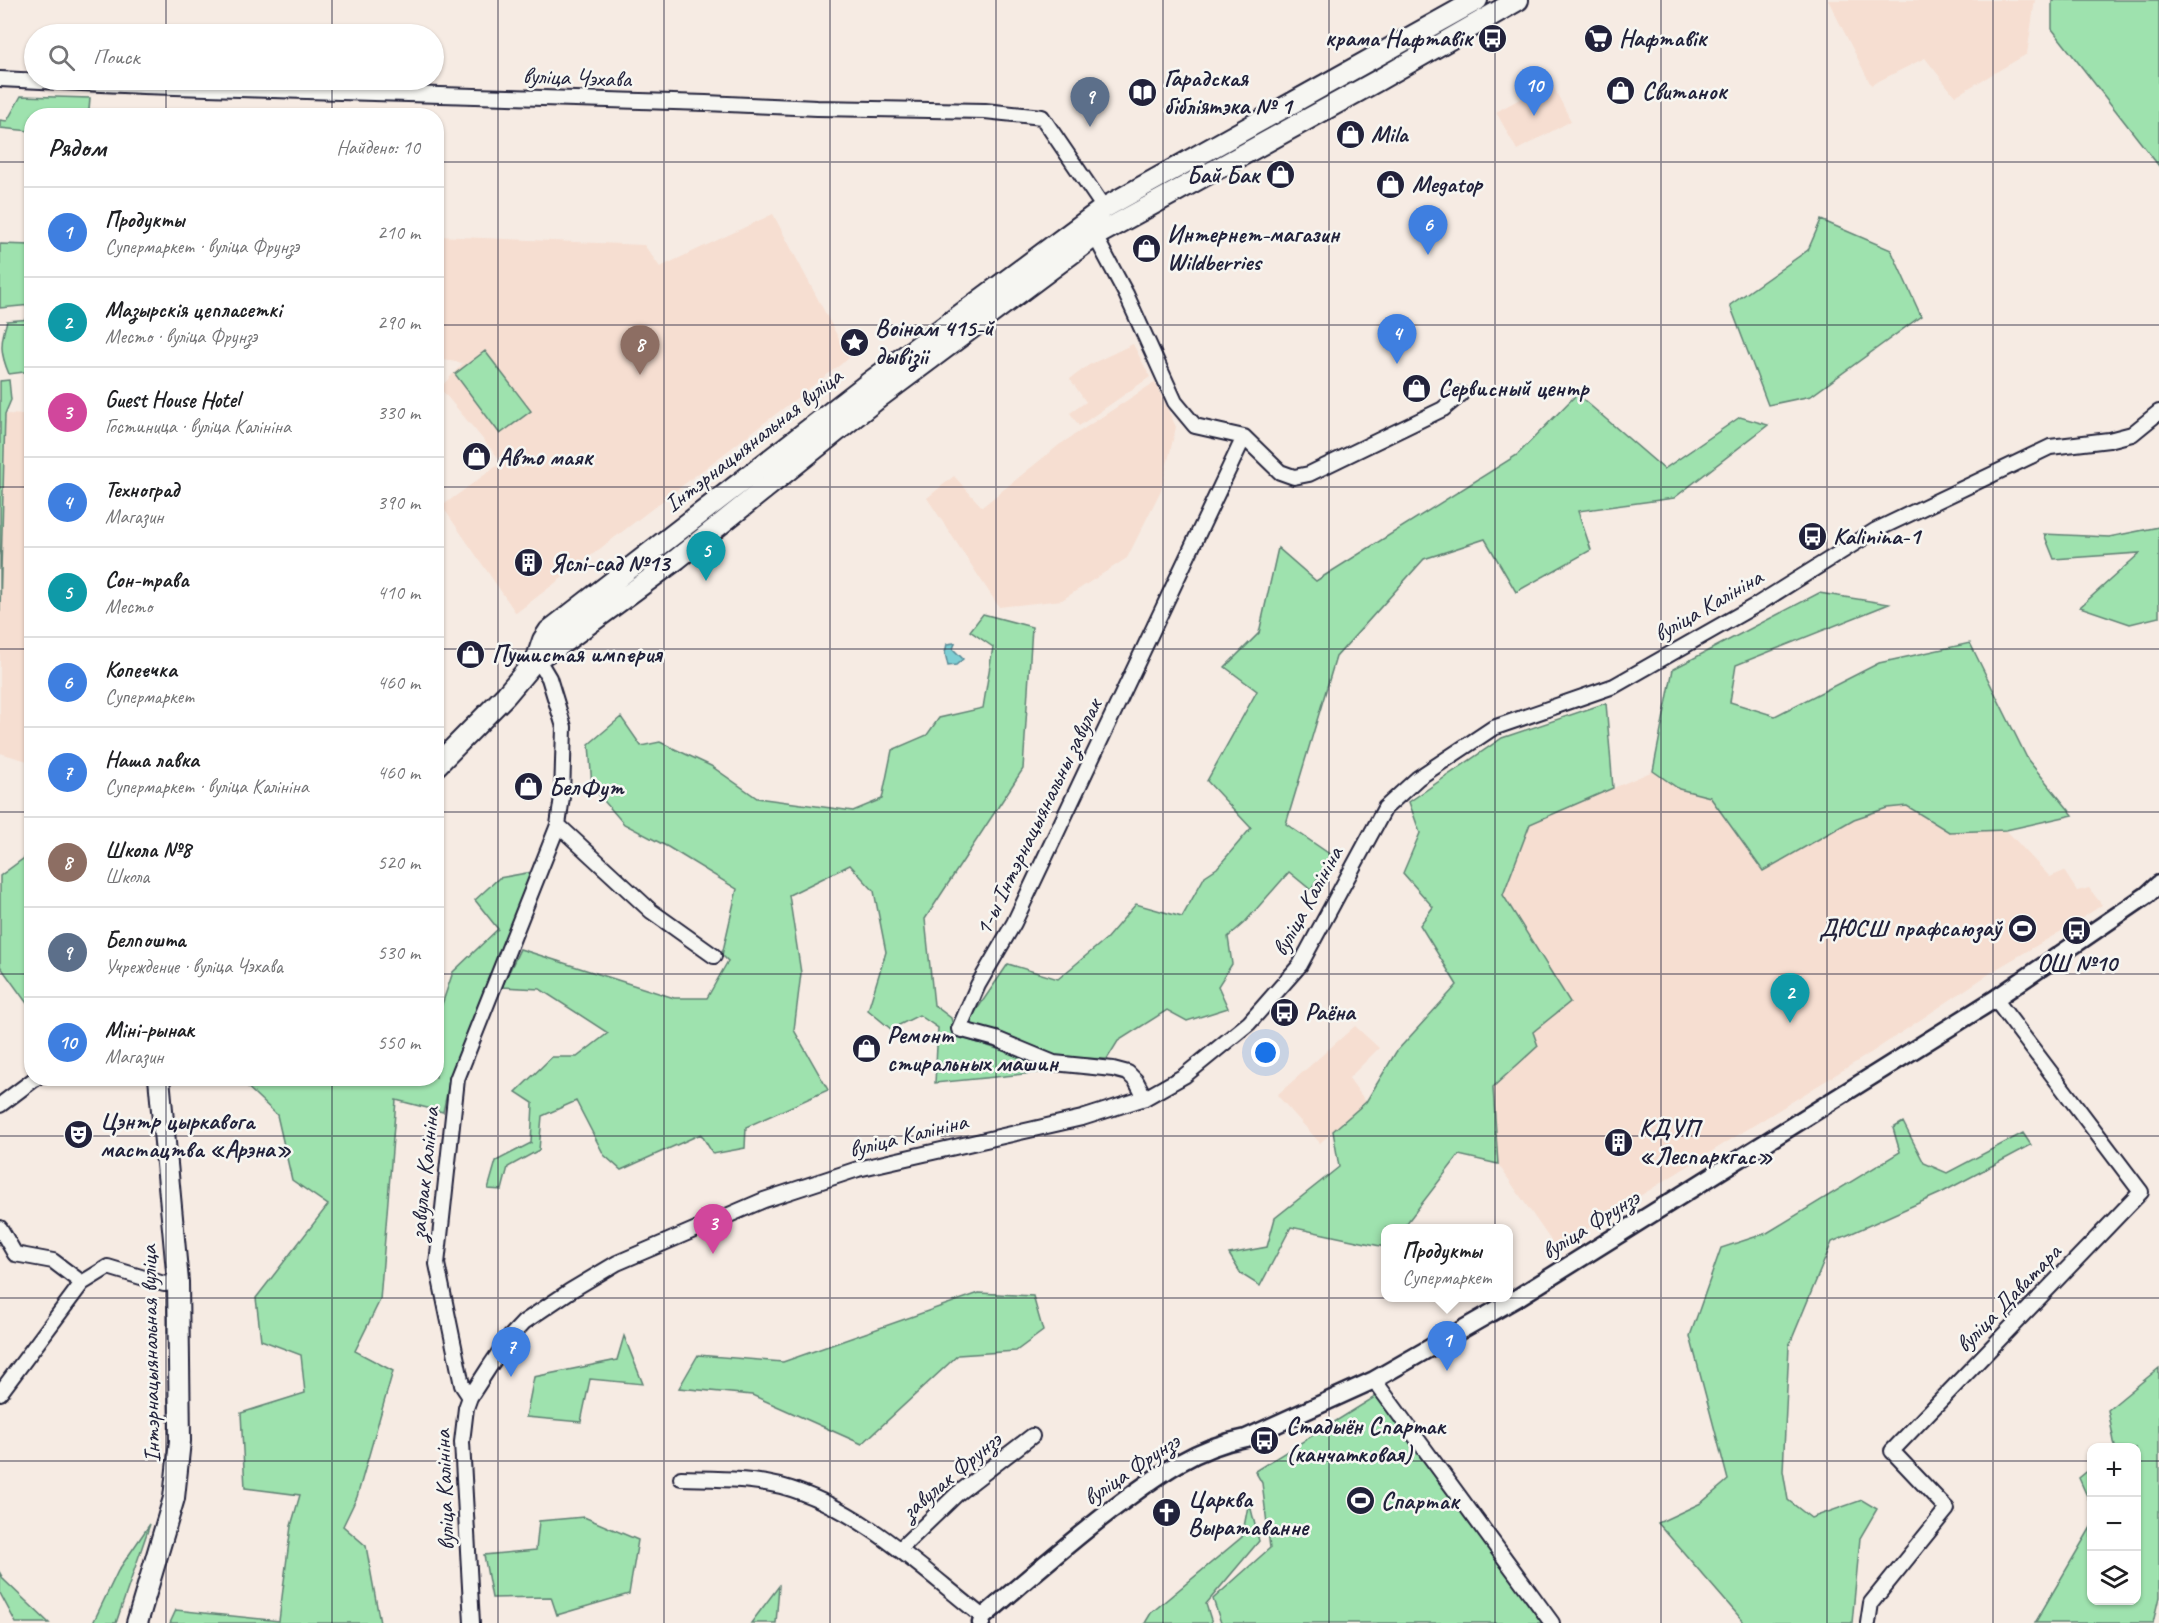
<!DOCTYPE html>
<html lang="ru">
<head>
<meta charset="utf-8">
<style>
  body { margin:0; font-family:Caveat,sans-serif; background:#f6f6f6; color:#202124 }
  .controls { position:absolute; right:18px; bottom:18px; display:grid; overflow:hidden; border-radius:12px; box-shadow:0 2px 4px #0004 }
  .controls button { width:54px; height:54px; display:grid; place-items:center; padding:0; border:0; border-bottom:2px solid #e0e0e0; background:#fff; color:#202124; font:30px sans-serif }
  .you { position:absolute; left:1266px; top:1053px; width:21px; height:21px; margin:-15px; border:4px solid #fff; border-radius:50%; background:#1a73e8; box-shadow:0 0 0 9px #1a73e833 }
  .badge { display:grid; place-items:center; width:39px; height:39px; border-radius:50%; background:#0b8043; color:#fff; font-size:20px; font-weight:700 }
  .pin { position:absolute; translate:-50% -50px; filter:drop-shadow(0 2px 3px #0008) }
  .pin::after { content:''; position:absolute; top:32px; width:21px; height:18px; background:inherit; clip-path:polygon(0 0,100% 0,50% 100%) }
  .popup { position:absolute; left:1381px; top:1224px; width:132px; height:78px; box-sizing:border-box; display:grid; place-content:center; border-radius:12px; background:#fff; filter:drop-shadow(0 2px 4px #0005); font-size:20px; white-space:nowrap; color:#757577 }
  .popup b { font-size:22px; color:#202124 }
  .popup::after { content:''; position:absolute; left:50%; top:100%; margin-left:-12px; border:12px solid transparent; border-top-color:#fff }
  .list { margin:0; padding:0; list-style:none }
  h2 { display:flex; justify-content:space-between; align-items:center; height:78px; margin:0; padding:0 24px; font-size:26px }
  h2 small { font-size:20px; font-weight:400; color:#757577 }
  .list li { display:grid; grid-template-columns:39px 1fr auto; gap:18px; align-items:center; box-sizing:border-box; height:90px; padding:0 24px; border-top:2px solid #e0e0e0 }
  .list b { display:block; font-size:22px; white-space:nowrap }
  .list p { margin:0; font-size:20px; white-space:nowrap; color:#757577 }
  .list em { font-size:20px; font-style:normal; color:#757577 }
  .icon { flex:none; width:33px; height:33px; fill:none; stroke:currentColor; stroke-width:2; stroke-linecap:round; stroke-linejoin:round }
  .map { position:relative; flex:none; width:2159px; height:1623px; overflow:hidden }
  .search { position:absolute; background:#fff; box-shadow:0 2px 4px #0004; left:24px; top:24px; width:420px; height:66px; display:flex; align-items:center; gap:15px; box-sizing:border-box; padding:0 21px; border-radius:33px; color:#757577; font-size:22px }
  .panel { position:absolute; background:#fff; box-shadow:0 2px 4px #0004; left:24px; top:108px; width:420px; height:978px; border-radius:24px }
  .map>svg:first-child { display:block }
  .built { fill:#f6ded1 }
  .green { fill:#9ee2ae; stroke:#608274; stroke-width:1.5 }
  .water { fill:#7dced3; stroke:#598996; stroke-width:1.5 }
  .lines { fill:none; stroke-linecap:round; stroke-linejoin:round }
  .minor-casing { stroke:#22223b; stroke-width:18 }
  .tertiary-casing { stroke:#22223b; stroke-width:21 }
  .secondary-casing { stroke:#22223b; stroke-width:24 }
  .minor { stroke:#f6f6f2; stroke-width:14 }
  .tertiary { stroke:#f6f6f2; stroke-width:16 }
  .secondary { stroke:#f6f6f2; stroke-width:20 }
  .grid { fill:none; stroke:#22223b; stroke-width:1.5; stroke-opacity:0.55 }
  .labels { text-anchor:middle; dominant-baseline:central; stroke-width:5; stroke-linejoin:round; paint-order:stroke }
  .poi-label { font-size:24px; font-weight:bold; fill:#22223b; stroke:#f6f6f2; text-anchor:start }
  .street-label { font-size:24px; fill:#22223b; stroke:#f6f6f2 }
</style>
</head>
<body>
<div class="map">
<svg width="2159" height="1623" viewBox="0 0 2159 1623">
  <rect width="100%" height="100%" fill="#f6ebe3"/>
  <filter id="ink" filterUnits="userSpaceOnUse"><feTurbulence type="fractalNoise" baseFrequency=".0167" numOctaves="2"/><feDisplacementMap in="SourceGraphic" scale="12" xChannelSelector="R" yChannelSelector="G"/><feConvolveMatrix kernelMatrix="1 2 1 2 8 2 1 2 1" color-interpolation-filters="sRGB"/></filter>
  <g filter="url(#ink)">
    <!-- built -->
    <path class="built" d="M1828,0H2035L2027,54L1955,96L1925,58L1871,85Z
      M1551,82L1571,121L1517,150L1496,112Z
      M773,214L849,358L516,613L442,506L502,462L440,388L463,363L437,359V236L644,245L660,267Z
      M1133,344L1150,377L1079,426L1070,413L1086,402L1070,379L1089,365Z
      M1155,382L1176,427L1161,490L1127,558L1062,600L999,607L927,498L954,476L982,507L1059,445Z
      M5,414L31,415V762L0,753V611Z
      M1653,771L1679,789L1710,797L1763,871L1854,819L1891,806H1907L1949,832L2006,830L2050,877L2064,871L2077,891L2089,888L2102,905L2070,926L1998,968L1872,1052L1556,1248L1498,1164L1493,1087L1538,1046L1533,1032L1570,1002L1503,895L1530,824Z
      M1355,1026L1379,1048L1349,1078L1366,1102L1320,1143L1277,1095Z"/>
    <!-- green -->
    <path class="green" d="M2052,0H2159V166L2052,29Z
      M21,96L90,98L89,110L73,115L32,116L30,131L0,128V120L7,121Z
      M1821,220L1891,250L1921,316L1811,396L1768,405L1730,305L1808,250Z
      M0,244L31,245V305L0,308Z
      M31,319V371L9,374C0,353 0,343 7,321Z
      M485,351L531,411L500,434L455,374Z
      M9,380L11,400L5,414L0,611V381Z
      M1577,394L1664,469L1740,417L1768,425L1674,498L1578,511L1591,550L1516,592L1485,539L1424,559L1336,657L1286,824L1331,855L1311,890L1289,872L1245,922L1228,937L1232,964L1218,986L1228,1008L1187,1021L1167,1010L1118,1041L1107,1059L1058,1057L967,1024L1008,964L1058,979L1106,939L1136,904L1182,917L1205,876L1217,868L1251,828L1207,781L1257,691L1225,667L1259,633L1278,548L1316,581L1517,455Z
      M2159,527V617L2130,624L2080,607L2140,553L2054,559L2044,534L2109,537Z
      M1819,593L1889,604L1736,665L1730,702L1775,716L1879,663L1970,643L2028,760L2073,815L2006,830L1949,832L1907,806L1887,808L1854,819L1763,871L1710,797L1679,789L1653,771L1673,669Z
      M983,614L1032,627L1023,769L925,919L934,1005L951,1018L956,1036L1064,1070L935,1083L938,1028L919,1015L891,1029L868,1010L886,952L874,891L850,865L789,895L801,973L794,1030L828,1090L746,1127L745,1148L713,1154L701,1134L621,1170L604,1155L576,1101L542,1116L539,1150L508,1167L502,1190L488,1189L496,1161L531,1143L533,1103L516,1092L552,1057H577L608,1033L540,989L502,987L520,949L674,998H707L728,961L722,955L737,889L668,847L624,824L592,787L589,744L621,717L641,746L660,742L711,766L757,798L853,811L882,799L892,750L927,735L939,718L983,708L993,647L970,631Z
      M1606,703L1613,788L1530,824L1503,895L1570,1002L1533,1032L1538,1046L1493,1087L1498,1164L1459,1155L1403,1228H1386L1385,1247L1291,1227L1260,1286L1241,1274L1229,1254L1267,1247L1275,1218L1339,1167L1333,1131L1366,1102L1396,1052L1457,985L1420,925L1433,907L1403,873L1420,833L1409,802L1502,738Z
      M31,853V1009L0,966V876Z
      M532,872L451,1074L443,1112L396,1100L380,1300L355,1351L393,1371L357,1497L343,1526L366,1546L380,1623H170L176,1610L279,1621L291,1526L300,1495L245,1488L241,1413L305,1393L301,1355L261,1340L256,1298L328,1205L292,1180L277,1115L239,1079L436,1078L437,1019L453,972L498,929L475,900L499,878Z
      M1903,1122L1924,1163L1947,1173L2023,1133L2031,1145L1941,1193L1832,1242L1789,1346L1783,1471L1788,1500L1811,1518L1862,1500L1877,1509L1860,1538L1852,1623H1741L1743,1621L1658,1523L1701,1503L1728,1480L1690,1336L1721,1248L1767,1233L1900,1152L1893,1128Z
      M979,1293L1033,1296L1043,1331L1016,1351L958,1355L862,1444L752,1395L679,1388L698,1355L783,1362Z
      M624,1336L643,1384L590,1379L581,1422L526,1417L534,1377L617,1360Z
      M2159,1368V1597L2153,1623H2035L2091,1527L2092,1600H2136V1448L2115,1447L2108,1410Z
      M1378,1395L1546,1623H1221L1213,1599L1270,1548L1262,1483L1255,1471Z
      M2091,1468V1505L2079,1478Z
      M1249,1501L1259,1541L1206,1604L1212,1623H1145L1151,1613L1242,1537Z
      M584,1517L638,1540L629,1594L557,1615L551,1597L492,1598L484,1555L536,1550L539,1521Z
      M150,1524L116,1623H93L118,1571Z
      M0,1573L4,1580L49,1623H16L0,1593Z
      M779,1586L776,1623H751Z"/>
    <!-- water -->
    <path class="water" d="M955,643L953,649L963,659L956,665L948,666L945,653L947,644Z"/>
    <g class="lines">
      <defs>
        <path id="minor" d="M0,79L143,86L706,103L817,108L985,111L1042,117L1104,208
          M1095,236L1126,294L1175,402L1195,426L1244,437
          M558,825L651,911L714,956
          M1145,1098L1136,1081L1128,1073L1113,1069L1054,1063L996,1039L959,1029L978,985L1014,923L1244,437L1280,472L1294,477L1309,474L1443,409L1461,394
          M0,1105L36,1078
          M0,1228L15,1254L53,1261L82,1283
          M1374,1380L1552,1623
          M0,1393L82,1283L108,1267L164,1284L178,1282
          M470,1397L462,1385L437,1264L457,1079L558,825L562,797L564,727L549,678L537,658
          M681,1478C713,1479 749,1478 781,1486C859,1507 921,1568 983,1617
          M899,1550L957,1494L1032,1436
          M472,1623L462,1442L466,1408L470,1397L490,1366L509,1338L524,1322L570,1291L617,1263L764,1200L858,1169L1082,1118L1145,1098L1184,1076L1249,1023L1300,965L1385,808L1418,778L1493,728L1614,686L1758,604L1876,530L2050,447L2109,440L2132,434L2159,412
          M1868,1623L1871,1603L1947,1509L1892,1451L2141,1192L1995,999"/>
        <path id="tertiary" d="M981,1623L983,1617C1025,1581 1066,1545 1110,1511C1153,1479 1191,1448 1246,1438L1374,1380L1517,1298L1995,999L2147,895L2159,884"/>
        <path id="secondary" d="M537,658L543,640L549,631L870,382L1104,208L1477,0
          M436,766L506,695L537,658L560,645L677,559L881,396L1095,236L1377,81L1518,0
          M137,1623L174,1498L180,1441L178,1282L159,1078"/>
      </defs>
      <!-- minor casing -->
      <use href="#minor" class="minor-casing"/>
      <!-- tertiary casing -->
      <use href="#tertiary" class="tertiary-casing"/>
      <!-- secondary casing -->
      <use href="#secondary" class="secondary-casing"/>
      <!-- minor -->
      <use href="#minor" class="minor"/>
      <!-- tertiary -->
      <use href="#tertiary" class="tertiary"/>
      <!-- secondary -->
      <use href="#secondary" class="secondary"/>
    </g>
  </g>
  <!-- grid -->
  <path class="grid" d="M166,0V34M332,0V34M498,0V1623M664,0V1623M830,0V1623M996,0V1623M1163,0V1623M1329,0V1623M1495,0V1623M1661,0V1623M1827,0V1623M1993,0V1623M166,80V116M332,80V116M0,162H32M436,162H2159M0,325H32M436,325H2159M0,487H32M436,487H2159M0,649H32M436,649H2159M0,812H32M436,812H2159M0,974H32M436,974H2159M166,1078V1623M332,1078V1623M0,1136H2159M0,1298H2159M0,1461H2092M2136,1461H2159"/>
  <!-- icons -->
  <defs>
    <symbol id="bus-disc" viewBox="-11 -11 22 22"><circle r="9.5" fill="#22223b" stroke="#f6f6f2"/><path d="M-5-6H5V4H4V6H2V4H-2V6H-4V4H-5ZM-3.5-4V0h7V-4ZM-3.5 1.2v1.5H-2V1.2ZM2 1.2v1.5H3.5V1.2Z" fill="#fff"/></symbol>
    <symbol id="supermarket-disc" viewBox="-11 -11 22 22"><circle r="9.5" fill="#22223b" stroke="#f6f6f2"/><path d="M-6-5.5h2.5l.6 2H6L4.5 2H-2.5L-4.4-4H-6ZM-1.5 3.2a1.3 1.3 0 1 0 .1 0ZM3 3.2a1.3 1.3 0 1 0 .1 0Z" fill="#fff"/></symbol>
    <symbol id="shop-disc" viewBox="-11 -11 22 22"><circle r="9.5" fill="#22223b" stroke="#f6f6f2"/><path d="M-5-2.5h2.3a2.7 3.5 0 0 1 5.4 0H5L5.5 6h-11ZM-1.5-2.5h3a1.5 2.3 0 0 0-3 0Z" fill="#fff"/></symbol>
    <symbol id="library-disc" viewBox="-11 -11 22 22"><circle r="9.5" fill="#22223b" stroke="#f6f6f2"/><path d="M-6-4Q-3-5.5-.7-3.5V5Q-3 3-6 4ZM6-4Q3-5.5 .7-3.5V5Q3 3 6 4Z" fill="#fff"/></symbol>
    <symbol id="sight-disc" viewBox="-11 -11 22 22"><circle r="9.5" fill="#22223b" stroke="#f6f6f2"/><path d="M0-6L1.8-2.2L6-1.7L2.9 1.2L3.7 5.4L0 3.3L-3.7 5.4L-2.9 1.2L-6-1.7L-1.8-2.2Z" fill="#fff"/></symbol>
    <symbol id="building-disc" viewBox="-11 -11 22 22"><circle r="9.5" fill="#22223b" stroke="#f6f6f2"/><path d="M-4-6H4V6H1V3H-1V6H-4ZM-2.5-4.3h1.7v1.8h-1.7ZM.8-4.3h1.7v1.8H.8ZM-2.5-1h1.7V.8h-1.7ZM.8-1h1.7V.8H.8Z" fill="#fff"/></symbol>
    <symbol id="stadium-disc" viewBox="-11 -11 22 22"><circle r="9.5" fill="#22223b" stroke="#f6f6f2"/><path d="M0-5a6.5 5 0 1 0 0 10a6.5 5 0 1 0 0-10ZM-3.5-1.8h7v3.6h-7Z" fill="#fff"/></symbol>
    <symbol id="theatre-disc" viewBox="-11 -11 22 22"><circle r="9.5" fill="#22223b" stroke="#f6f6f2"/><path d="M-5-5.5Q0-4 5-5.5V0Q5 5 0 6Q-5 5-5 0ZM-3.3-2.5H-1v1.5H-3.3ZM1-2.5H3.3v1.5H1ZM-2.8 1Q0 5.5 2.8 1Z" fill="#fff"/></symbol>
    <symbol id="church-disc" viewBox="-11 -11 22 22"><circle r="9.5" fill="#22223b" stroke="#f6f6f2"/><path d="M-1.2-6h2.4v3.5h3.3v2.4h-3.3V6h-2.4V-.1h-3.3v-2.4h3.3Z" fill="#fff"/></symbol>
  </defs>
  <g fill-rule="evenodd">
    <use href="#bus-disc" x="1476" y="22" width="33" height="33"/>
    <use href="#supermarket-disc" x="1582" y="22" width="33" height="33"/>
    <use href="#shop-disc" x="1604" y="74" width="33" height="33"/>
    <use href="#library-disc" x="1126" y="76" width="33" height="33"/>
    <use href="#shop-disc" x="1334" y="118" width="33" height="33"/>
    <use href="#shop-disc" x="1264" y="158" width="33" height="33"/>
    <use href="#shop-disc" x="1374" y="168" width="33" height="33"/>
    <use href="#shop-disc" x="1130" y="232" width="33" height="33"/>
    <use href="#sight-disc" x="838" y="326" width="33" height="33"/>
    <use href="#shop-disc" x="1400" y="372" width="33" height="33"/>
    <use href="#shop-disc" x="460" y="440" width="33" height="33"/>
    <use href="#bus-disc" x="1796" y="520" width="33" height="33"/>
    <use href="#building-disc" x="512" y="546" width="33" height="33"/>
    <use href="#shop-disc" x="454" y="638" width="33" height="33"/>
    <use href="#shop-disc" x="512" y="770" width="33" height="33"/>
    <use href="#stadium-disc" x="2006" y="912" width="33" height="33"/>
    <use href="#bus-disc" x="2060" y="914" width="33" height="33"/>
    <use href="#bus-disc" x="1268" y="996" width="33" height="33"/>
    <use href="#shop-disc" x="850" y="1032" width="33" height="33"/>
    <use href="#theatre-disc" x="62" y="1118" width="33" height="33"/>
    <use href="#building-disc" x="1602" y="1126" width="33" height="33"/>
    <use href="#bus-disc" x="1248" y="1424" width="33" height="33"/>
    <use href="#stadium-disc" x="1344" y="1484" width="33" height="33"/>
    <use href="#church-disc" x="1150" y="1496" width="33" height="33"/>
  </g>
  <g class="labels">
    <!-- poi labels -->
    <g class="poi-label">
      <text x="1472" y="38" text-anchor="end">крама Нафтавік</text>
      <text x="1619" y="38">Нафтавік</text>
      <text x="1164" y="78">Гарадская<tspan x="1164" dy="28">бібліятэка № 1</tspan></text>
      <text x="1642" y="91">Свитанок</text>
      <text x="1371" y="134">Mila</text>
      <text x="1259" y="175" text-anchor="end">Бай Бак</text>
      <text x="1412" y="184">Megatop</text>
      <text x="1167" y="234">Интернет-магазин<tspan x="1167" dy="28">Wildberries</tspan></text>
      <text x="875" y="328">Воінам 415-й<tspan x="875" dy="28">дывізіі</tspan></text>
      <text x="1438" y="388">Сервисный центр</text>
      <text x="498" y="457">Авто маяк</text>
      <text x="1833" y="536">Kalinina-1</text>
      <text x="550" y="563">Яслі-сад №13</text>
      <text x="492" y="654">Пушистая империя</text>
      <text x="549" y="787">БелФут</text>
      <text x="2001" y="928" text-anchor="end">ДЮСШ прафсаюзаў</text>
      <text x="2077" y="963" text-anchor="middle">ОШ №10</text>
      <text x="1305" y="1012">Раёна</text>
      <text x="887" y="1035">Ремонт<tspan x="887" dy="28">стиральных машин</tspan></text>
      <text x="100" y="1121">Цэнтр цыркавога<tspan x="100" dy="28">мастацтва «Арэна»</tspan></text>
      <text x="1639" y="1128">КДУП<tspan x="1639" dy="28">«Леспаркгас»</tspan></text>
      <text x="1286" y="1426">Стадыён Спартак<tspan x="1286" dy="28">(канчатковая)</tspan></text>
      <text x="1188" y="1499">Царква<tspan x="1188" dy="28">Выратаванне</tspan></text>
      <text x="1381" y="1501">Спартак</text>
    </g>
    <!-- street labels -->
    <g class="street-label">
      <text transform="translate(577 77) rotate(2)">вуліца Чэхава</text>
      <text transform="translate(753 440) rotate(-38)">Інтэрнацыянальная вуліца</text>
      <text transform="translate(1708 605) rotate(-30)">вуліца Калініна</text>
      <text transform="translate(1038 817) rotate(-64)">1-ы Інтэрнацыянальны завулак</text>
      <text transform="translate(1307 901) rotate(-61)">вуліца Калініна</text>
      <text transform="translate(908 1135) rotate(-14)">вуліца Калініна</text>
      <text transform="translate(424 1173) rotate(-84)">завулак Калініна</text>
      <text transform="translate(1590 1224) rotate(-32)">вуліца Фрунзэ</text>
      <text transform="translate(2008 1298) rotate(-46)">вуліца Даватара</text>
      <text transform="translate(150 1354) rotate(-91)">Інтэрнацыянальная вуліца</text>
      <text transform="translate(1131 1469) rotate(-34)">вуліца Фрунзэ</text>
      <text transform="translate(951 1475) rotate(-40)">завулак Фрунзэ</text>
      <text transform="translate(444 1490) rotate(-92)">вуліца Калініна</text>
    </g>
  </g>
</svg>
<div class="controls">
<button>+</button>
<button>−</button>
<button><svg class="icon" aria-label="layers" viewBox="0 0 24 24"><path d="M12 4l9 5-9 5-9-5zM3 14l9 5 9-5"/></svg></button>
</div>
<div class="you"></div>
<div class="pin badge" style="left:1447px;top:1371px;background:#3f7fe0">1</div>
<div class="popup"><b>Продукты</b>Супермаркет</div>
<div class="pin badge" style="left:1790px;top:1023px;background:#0f9aa8">2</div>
<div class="pin badge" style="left:713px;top:1254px;background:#d1479c">3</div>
<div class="pin badge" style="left:1397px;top:364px;background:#3f7fe0">4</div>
<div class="pin badge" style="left:706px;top:581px;background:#0f9aa8">5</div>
<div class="pin badge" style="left:1428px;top:255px;background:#3f7fe0">6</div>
<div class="pin badge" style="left:511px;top:1377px;background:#3f7fe0">7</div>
<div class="pin badge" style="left:640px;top:375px;background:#8d6e63">8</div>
<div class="pin badge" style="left:1090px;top:127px;background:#5c6f8a">9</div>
<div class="pin badge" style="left:1534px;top:116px;background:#3f7fe0">10</div>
<div class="search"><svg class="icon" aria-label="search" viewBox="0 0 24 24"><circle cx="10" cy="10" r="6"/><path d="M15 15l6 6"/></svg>Поиск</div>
<section class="panel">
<h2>Рядом<small>Найдено: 10</small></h2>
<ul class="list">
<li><span class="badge" style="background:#3f7fe0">1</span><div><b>Продукты</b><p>Супермаркет · вуліца Фрунзэ</p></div><em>210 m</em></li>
<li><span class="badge" style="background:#0f9aa8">2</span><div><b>Мазырскія цепласеткі</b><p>Место · вуліца Фрунзэ</p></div><em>290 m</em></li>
<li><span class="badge" style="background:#d1479c">3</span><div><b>Guest House Hotel</b><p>Гостиница · вуліца Калініна</p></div><em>330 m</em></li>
<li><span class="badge" style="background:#3f7fe0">4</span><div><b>Техноград</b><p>Магазин</p></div><em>390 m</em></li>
<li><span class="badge" style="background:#0f9aa8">5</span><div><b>Сон-трава</b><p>Место</p></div><em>410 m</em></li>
<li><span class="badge" style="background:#3f7fe0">6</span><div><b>Копеечка</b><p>Супермаркет</p></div><em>460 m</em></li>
<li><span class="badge" style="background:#3f7fe0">7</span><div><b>Наша лавка</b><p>Супермаркет · вуліца Калініна</p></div><em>460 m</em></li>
<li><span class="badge" style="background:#8d6e63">8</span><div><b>Школа №8</b><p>Школа</p></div><em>520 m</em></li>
<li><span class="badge" style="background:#5c6f8a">9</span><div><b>Белпошта</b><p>Учреждение · вуліца Чэхава</p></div><em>530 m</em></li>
<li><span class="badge" style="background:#3f7fe0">10</span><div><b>Міні-рынак</b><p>Магазин</p></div><em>550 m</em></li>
</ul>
</section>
</div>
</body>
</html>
